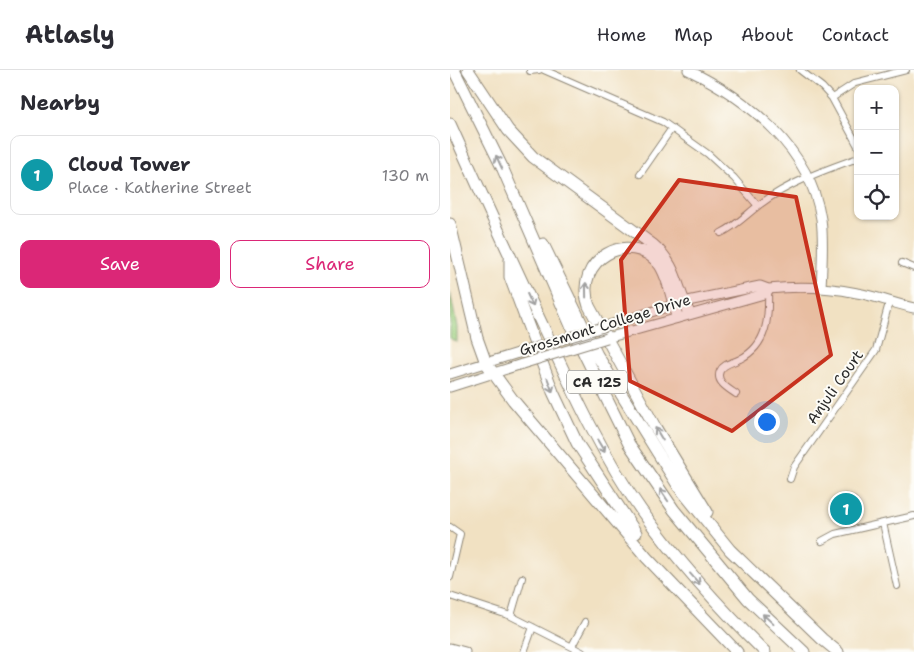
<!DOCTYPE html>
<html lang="en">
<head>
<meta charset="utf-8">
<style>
  body { margin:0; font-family:"Shantell Sans",sans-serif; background:#f7f7f7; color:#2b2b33 }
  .controls { position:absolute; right:15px; top:15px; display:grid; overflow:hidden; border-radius:10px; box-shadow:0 1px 4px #0004 }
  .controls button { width:45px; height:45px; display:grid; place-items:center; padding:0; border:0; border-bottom:1px solid #e1e1e2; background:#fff; color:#2b2b33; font:25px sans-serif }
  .you { position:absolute; left:316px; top:351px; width:18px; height:18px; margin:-12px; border:4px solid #fff; border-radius:50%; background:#1a73e8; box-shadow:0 0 0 8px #1a73e833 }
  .badge { display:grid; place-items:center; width:32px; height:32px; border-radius:50%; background:#db2777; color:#fff; font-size:16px; font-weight:700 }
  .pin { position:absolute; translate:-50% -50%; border:2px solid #fff; box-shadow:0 1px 5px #0006 }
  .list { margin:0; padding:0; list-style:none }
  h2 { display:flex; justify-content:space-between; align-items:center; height:65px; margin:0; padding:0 20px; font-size:21px }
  h2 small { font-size:16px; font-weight:400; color:#7c7c81 }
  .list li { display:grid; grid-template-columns:32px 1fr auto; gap:15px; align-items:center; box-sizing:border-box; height:80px; margin:0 10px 10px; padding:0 10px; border:1px solid #e1e1e2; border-radius:10px }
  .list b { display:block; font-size:19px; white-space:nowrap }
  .list p { margin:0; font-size:16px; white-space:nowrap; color:#7c7c81 }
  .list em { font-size:16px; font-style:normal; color:#7c7c81 }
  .actions { display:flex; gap:10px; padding:15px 20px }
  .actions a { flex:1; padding:11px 0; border:1px solid #db2777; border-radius:10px; text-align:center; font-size:18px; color:#db2777 }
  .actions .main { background:#db2777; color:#fff }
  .icon { flex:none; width:28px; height:28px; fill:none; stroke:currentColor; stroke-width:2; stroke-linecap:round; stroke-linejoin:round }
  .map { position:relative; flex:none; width:464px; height:582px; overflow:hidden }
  header { display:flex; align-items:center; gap:30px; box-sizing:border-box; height:70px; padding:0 25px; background:#fff; border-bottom:1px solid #e1e1e2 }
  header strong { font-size:24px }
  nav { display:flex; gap:28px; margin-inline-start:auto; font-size:18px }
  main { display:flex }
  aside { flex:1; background:#fff }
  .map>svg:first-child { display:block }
  .green { fill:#9dcf7f; stroke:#647d55 }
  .building { fill:#c2a6e2 }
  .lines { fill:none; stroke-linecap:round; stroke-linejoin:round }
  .street-casing { stroke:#8e8676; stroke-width:8 }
  .secondary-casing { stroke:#8e8676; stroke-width:11 }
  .highway-casing { stroke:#8e8676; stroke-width:13 }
  .street { stroke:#fff; stroke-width:6 }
  .secondary { stroke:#fff; stroke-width:9 }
  .highway { stroke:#fff; stroke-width:11 }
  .secondary-bridge-casing { stroke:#8e8676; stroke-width:11; stroke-linecap:butt }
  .secondary-bridge { stroke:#fff; stroke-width:9 }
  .oneway { stroke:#a0a0a0 }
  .marked { fill:#c8321e; fill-opacity:0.2; stroke:#c8321e; stroke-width:4; stroke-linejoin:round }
  .labels { text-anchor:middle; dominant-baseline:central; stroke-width:4; stroke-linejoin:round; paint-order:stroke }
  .shield { fill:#fdfcf7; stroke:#6a6a68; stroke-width:1 }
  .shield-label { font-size:14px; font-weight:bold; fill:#2b2b2b }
  .street-label { font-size:15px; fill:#2b2b2b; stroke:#fdfcf7 }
</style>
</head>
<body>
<header>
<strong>Atlasly</strong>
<nav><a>Home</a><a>Map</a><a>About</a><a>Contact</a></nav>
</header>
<main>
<aside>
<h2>Nearby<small></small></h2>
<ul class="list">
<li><span class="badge" style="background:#0f9aa8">1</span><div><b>Cloud Tower</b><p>Place · Katherine Street</p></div><em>130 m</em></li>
</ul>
<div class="actions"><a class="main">Save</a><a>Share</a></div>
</aside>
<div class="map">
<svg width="464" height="582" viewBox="0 0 464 582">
  <rect width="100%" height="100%" fill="#fdfcf7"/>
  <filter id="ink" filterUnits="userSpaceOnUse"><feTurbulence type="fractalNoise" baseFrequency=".02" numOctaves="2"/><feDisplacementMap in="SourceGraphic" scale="10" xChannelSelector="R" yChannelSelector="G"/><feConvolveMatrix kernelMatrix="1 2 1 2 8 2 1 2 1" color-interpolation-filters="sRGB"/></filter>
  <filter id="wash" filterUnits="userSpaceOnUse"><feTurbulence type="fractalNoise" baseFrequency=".0096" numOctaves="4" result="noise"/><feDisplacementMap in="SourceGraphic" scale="20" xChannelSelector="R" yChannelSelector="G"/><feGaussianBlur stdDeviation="1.12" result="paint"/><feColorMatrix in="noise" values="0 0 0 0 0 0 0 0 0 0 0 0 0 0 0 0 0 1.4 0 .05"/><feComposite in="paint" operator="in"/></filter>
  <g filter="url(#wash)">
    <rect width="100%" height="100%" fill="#f1e1c2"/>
    <!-- green -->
    <path class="green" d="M0,221L7,257V273L0,268Z"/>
    <g id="blocks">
      <!-- building -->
      <path class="building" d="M382 438a14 14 0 1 1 28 0a14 14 0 1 1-28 0Z"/>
    </g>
  </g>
  <g filter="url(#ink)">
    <use href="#blocks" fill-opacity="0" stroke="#8e8676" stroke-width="1"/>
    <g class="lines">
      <defs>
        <path id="street" d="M94,0L213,52L258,84L284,108L308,136
          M350,0L372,17L382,28L408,76
          M80,1L89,0
          M382,28L405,13L456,0
          M190,104L222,58
          M271,163C286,156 296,145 309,135C338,113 374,100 408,88
          M452,193L464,198
          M286,324C279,319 265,312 270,301C274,293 283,293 290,289C318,275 319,247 318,219
          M340,409L344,397L426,280L439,233
          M433,453L447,516
          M0,457L10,464L0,507
          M372,471L385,464L464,446
          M0,526L61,546L132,582
          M61,546L72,508
          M122,576L135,552
          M74,582L83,557"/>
        <path id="secondary" d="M238,0C298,29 360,78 371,149C374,171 372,195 371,218
          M166,253L233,232L310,216L318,219C348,216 378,217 407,223C426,226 445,234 464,238
          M157,268L314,224L318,219
          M0,304L68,283
          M0,317L72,294
          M0,578L15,582"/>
        <path id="highway" d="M4,0L52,97L125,265L179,374L224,440L298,529L354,582
          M18,0L58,60L83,87L203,175C227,195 226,218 239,243
          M0,54C32,125 64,196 98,267C125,326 153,386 191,440C228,491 270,538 315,582
          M0,154L27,268L36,293L63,330L197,488L287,582
          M93,174L147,285L229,417L280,480L372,569L388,582
          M60,190V207L103,322L127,373L186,463
          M227,247C223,231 219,209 210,195C180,157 122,190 139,236L205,357L257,442"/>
      </defs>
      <!-- street casing -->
      <use href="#street" class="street-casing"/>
      <!-- secondary casing -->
      <use href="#secondary" class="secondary-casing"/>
      <!-- highway casing -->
      <use href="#highway" class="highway-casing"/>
      <!-- street -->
      <use href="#street" class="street"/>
      <!-- secondary -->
      <use href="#secondary" class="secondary"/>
      <!-- highway -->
      <use href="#highway" class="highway"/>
      <defs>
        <path id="secondary-bridge" d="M68,283L166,253
          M72,294L157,268"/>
      </defs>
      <!-- secondary-bridge casing -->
      <use href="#secondary-bridge" class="secondary-bridge-casing"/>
      <!-- secondary-bridge -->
      <use href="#secondary-bridge" class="secondary-bridge"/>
    </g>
    <!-- one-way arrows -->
    <defs><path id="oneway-shaft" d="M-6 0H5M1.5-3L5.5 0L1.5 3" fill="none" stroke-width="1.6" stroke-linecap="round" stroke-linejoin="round" transform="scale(1.25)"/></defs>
    <g class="oneway">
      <use href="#oneway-shaft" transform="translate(49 92) rotate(-115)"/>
      <use href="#oneway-shaft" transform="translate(136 220) rotate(-91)"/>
      <use href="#oneway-shaft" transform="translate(80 230) rotate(65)"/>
      <use href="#oneway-shaft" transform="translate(100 315) rotate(69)"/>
      <use href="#oneway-shaft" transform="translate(209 364) rotate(-121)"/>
      <use href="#oneway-shaft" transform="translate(151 376) rotate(59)"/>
      <use href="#oneway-shaft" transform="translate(214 425) rotate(-124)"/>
      <use href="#oneway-shaft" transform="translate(245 509) rotate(48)"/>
      <use href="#oneway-shaft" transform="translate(318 549) rotate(-137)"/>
    </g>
  </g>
  <!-- marked area -->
  <path class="marked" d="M229,110L346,127L381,285L282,361L180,311L171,190Z"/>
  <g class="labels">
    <!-- shield labels -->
    <rect class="shield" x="117" y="300.5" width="60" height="23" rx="4"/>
    <g class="shield-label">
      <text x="147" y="312">CA 125</text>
    </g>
    <!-- street labels -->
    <g class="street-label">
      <text transform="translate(155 255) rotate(-17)">Grossmont College Drive</text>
      <text transform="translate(385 317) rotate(-55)">Anjuli Court</text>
    </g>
  </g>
</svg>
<div class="controls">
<button>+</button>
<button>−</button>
<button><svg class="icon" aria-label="locate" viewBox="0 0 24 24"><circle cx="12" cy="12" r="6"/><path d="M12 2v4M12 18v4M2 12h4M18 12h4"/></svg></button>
</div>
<div class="you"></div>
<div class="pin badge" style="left:396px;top:439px;background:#0f9aa8">1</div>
</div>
</main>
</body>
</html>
